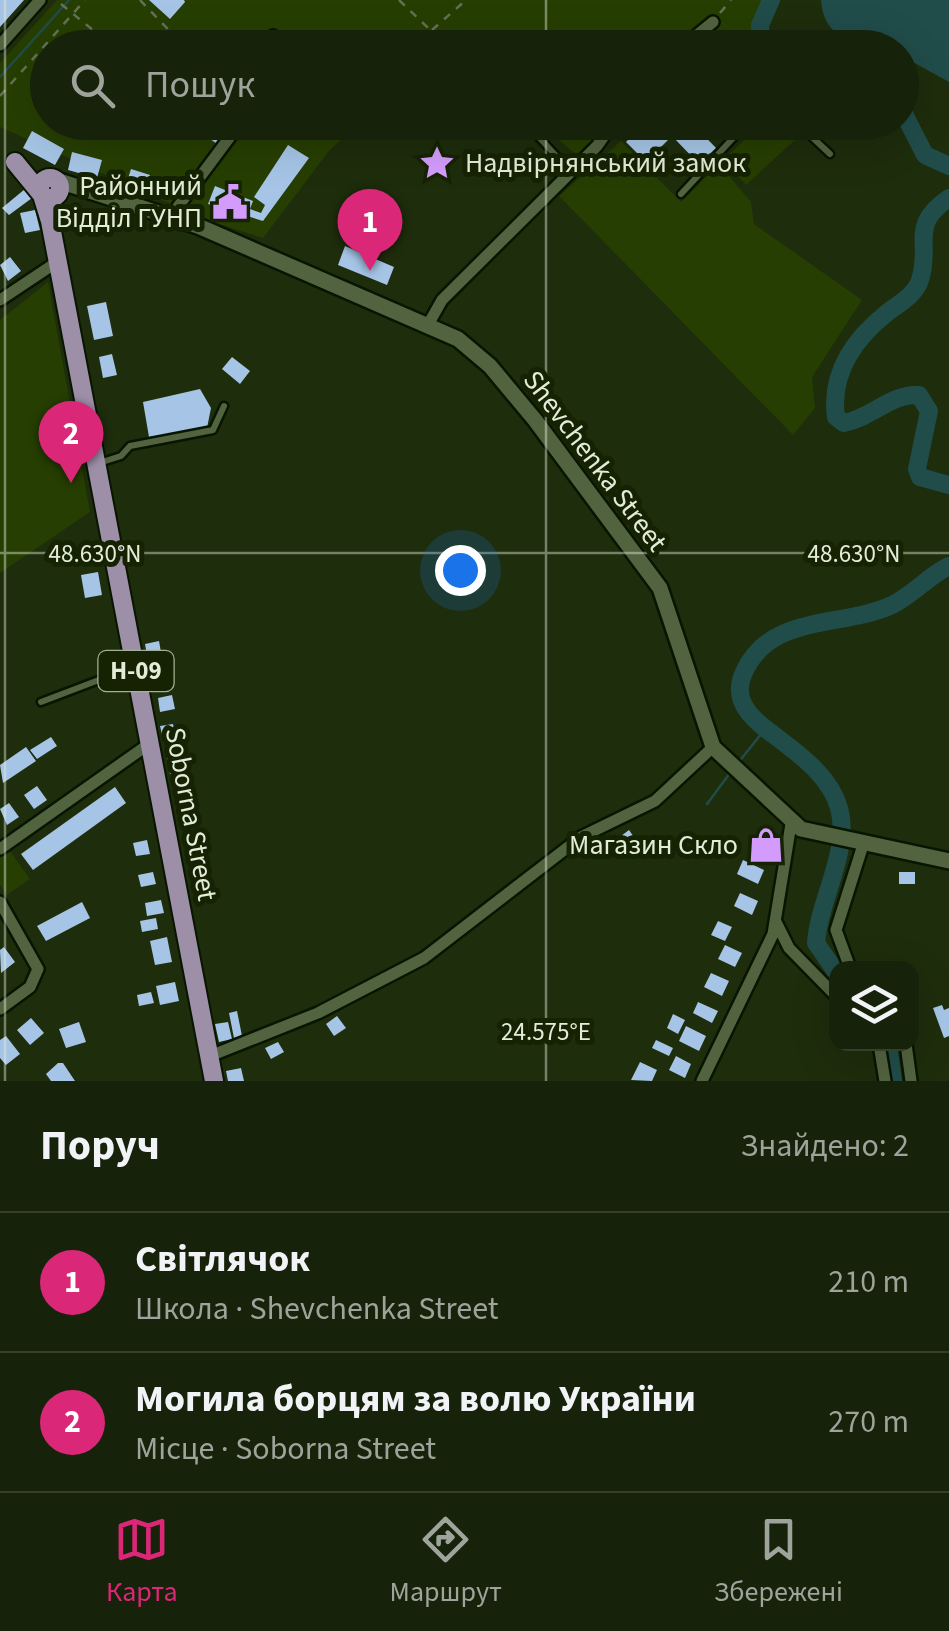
<!DOCTYPE html>
<html lang="uk">
<head>
<meta charset="utf-8">
<style>
  body { margin:0; font-family:"Source Sans 3",sans-serif; background:#1f2a12; color:#f1f3f6 }
  .controls { position:absolute; right:30px; bottom:30px; display:grid; overflow:hidden; border-radius:20px; box-shadow:0 10px 40px #0002 }
  .controls button { width:90px; height:90px; display:grid; place-items:center; padding:0; border:0; border-bottom:2px solid #353f2a; background:#162209; color:#f1f3f6; font:50px sans-serif }
  .you { position:absolute; left:460px; top:570px; width:35px; height:35px; margin:-25px; border:8px solid #fff; border-radius:50%; background:#1a73e8; box-shadow:0 0 0 15px #1a73e833 }
  .badge { display:grid; place-items:center; width:65px; height:65px; border-radius:50%; background:#db2777; color:#fff; font-size:32px; font-weight:700 }
  .pin { position:absolute; translate:-50% -82px; filter:drop-shadow(0 2px 5px #0008) }
  .pin::after { content:''; position:absolute; top:52px; width:35px; height:30px; background:inherit; clip-path:polygon(0 0,100% 0,50% 100%) }
  .list { margin:0; padding:0; list-style:none }
  h2 { display:flex; justify-content:space-between; align-items:center; height:130px; margin:0; padding:0 40px; font-size:42px }
  h2 small { font-size:32px; font-weight:400; color:#9ea49c }
  .list li { display:grid; grid-template-columns:65px 1fr auto; gap:30px; align-items:center; box-sizing:border-box; height:140px; padding:0 40px; border-top:2px solid #353f2a }
  .list b { display:block; font-size:38px; white-space:nowrap }
  .list p { margin:0; font-size:32px; white-space:nowrap; color:#9ea49c }
  .list em { font-size:32px; font-style:normal; color:#9ea49c }
  .icon { flex:none; width:55px; height:55px; fill:none; stroke:currentColor; stroke-width:2; stroke-linecap:round; stroke-linejoin:round }
  .map { position:relative; flex:none; width:949px; height:1081px; overflow:hidden }
  .search { position:absolute; background:#162209; box-shadow:0 10px 40px #0002; left:30px; right:30px; top:30px; height:110px; display:flex; align-items:center; gap:25px; box-sizing:border-box; padding:0 35px; border-radius:55px; color:#9ea49c; font-size:38px }
  .sheet { height:410px; background:#162209 }
  nav { display:flex; justify-content:space-around; align-items:center; box-sizing:border-box; height:140px; border-top:2px solid #353f2a; background:#162209; font-size:28px; color:#9ea49c }
  nav a { display:grid; justify-items:center; gap:5px }
  nav .on { color:#db2777 }
  .map>svg:first-child { display:block }
  .green { fill:#263e02 }
  .water { fill:#204c4a }
  .lines { fill:none; stroke-linecap:round; stroke-linejoin:round }
  .stream { stroke:#204c4a; stroke-width:2.5 }
  .river { stroke:#204c4a; stroke-width:18 }
  .building { fill:#a6c5e6 }
  .service-casing { stroke:#081500; stroke-width:11 }
  .minor-casing { stroke:#081500; stroke-width:16 }
  .tertiary-casing { stroke:#081500; stroke-width:20 }
  .primary-casing { stroke:#081500; stroke-width:22 }
  .path { stroke:#647154; stroke-width:2.5; stroke-dasharray:8 8; stroke-linecap:butt }
  .service { stroke:#526340; stroke-width:6 }
  .minor { stroke:#526340; stroke-width:11 }
  .tertiary { stroke:#526340; stroke-width:15 }
  .primary { stroke:#9e8fa8; stroke-width:18 }
  .ticks { fill:none; stroke:#e2ecd8; stroke-width:2.5; stroke-opacity:0.45 }
  .labels { text-anchor:middle; dominant-baseline:central; stroke-width:10; stroke-linejoin:round; paint-order:stroke }
  .shield { fill:#152303; stroke:#a4b098; stroke-width:2.5 }
  .shield-label { font-size:25px; font-weight:bold; fill:#e2ecd8 }
  .poi-label { font-size:28px; fill:#e2ecd8; stroke:#152303; text-anchor:end }
  .street-label { font-size:28px; fill:#e2ecd8; stroke:#152303 }
  .ticks-label { font-size:25px; text-anchor:middle; fill:#e2ecd8; stroke:#152303; stroke-width:10; stroke-linejoin:round; paint-order:stroke }
</style>
</head>
<body>
<div class="map">
<svg width="949" height="1081" viewBox="0 0 949 1081">
  <rect width="100%" height="100%" fill="#1e2d0c"/>
  <!-- green -->
  <path class="green" d="M57,0H771L743,47H720L702,30L685,48H454L446,41L438,48H48V122L359,123L329,151L263,238L204,219L0,127V63Z
    M539,123H611L578,156Z
    M763,123H787L799,136L746,185L723,160Z
    M621,141L681,202L719,164L751,202L754,224L862,300L812,377L815,408L793,435L559,196Z
    M48,282L90,512L0,573V320Z
    M10,851L30,879L7,895L0,885V858Z"/>
  <!-- water -->
  <path class="water" d="M821,0H949V82L902,56V48C867,48 824,45 821,0Z"/>
  <g class="lines">
    <!-- stream -->
    <path class="stream" d="M0,77L69,0
      M738,763L766,728
      M707,804L730,773"/>
    <!-- river -->
    <path class="river" d="M761,48L760,25L771,0
      M902,110L925,155L949,166
      M949,198C908,226 932,243 920,280C915,295 900,303 888,312C855,338 830,373 836,417L844,423C871,418 892,393 919,395L929,411L917,469L920,477L949,485
      M836,972L816,943C819,899 851,851 839,808C829,771 788,747 761,725C743,710 734,694 744,672C771,613 842,628 892,605C913,595 928,576 949,566
      M888,1044L893,1081"/>
  </g>
  <!-- building -->
  <path class="building" d="M0,0H24L0,27Z
    M149,0H184L185,2L170,19Z
    M201,30L219,48H196L192,43Z
    M175,122H229L234,126L220,146L196,129L192,135Z
    M645,122H691L716,148L699,164L672,136L646,162L626,142Z
    M32,131L64,149L55,165L23,148Z
    M288,145L309,158L263,221L208,204L215,186L253,201L250,209L261,213L265,205L254,197Z
    M72,152L102,160L97,178L68,170Z
    M131,169L150,175L144,194L125,188Z
    M25,189L32,198L9,215L2,208Z
    M35,210L40,230L25,233L20,213Z
    M345,246L394,267L387,285L338,265Z
    M10,257L21,271L8,281L0,265Z
    M106,302L113,336L94,340L87,306Z
    M112,354L117,375L103,378L99,357Z
    M232,357L250,371L240,384L222,369Z
    M200,389L211,408L207,428L149,437L143,402Z
    M98,572L102,595L85,598L81,575Z
    M159,641L162,658L148,661L145,644Z
    M166,666L169,681L153,684L150,669Z
    M172,695L175,709L160,712L158,698Z
    M173,724L176,740L164,743L160,726Z
    M51,737L57,746L37,759L30,750Z
    M26,747L36,761L3,783L0,765Z
    M184,754L187,771L170,774L167,757Z
    M191,779L193,788L175,791L173,782Z
    M37,786L47,800L34,809L24,795Z
    M115,787L126,803L33,870L21,854Z
    M9,803L19,817L7,825L0,809Z
    M629,830L640,846L627,854L617,839Z
    M763,830L781,845L769,860L751,845Z
    M147,840L150,854L136,856L133,843Z
    M743,860L764,870L758,884L737,874Z
    M153,872L156,884L141,887L138,875Z
    M899,872H915V884H899Z
    M740,893L758,901L752,915L734,906Z
    M161,900L164,913L147,916L145,903Z
    M82,902L90,918L46,941L37,926Z
    M156,918L158,929L142,932L140,921Z
    M718,921L732,927L725,941L711,935Z
    M167,937L172,962L155,965L150,941Z
    M725,945L742,953L735,967L718,959Z
    M4,947L15,962L1,973L0,950Z
    M711,973L729,981L722,996L704,987Z
    M175,982L179,1001L160,1005L156,986Z
    M151,992L154,1003L139,1006L137,995Z
    M698,1002L718,1011L712,1023L693,1013Z
    M942,1005L944,1010L949,1008V1036L944,1038L933,1008Z
    M237,1011L242,1036L234,1038L229,1013Z
    M673,1014L685,1020L678,1034L667,1028Z
    M337,1016L346,1028L334,1036L326,1024Z
    M31,1018L44,1033L30,1045L17,1030Z
    M79,1022L86,1042L66,1048L59,1029Z
    M228,1022L232,1039L219,1042L215,1024Z
    M686,1026L706,1036L699,1051L679,1041Z
    M6,1036L20,1054L6,1065L0,1058V1040Z
    M656,1040L673,1048L669,1056L652,1048Z
    M278,1042L284,1052L271,1059L265,1048Z
    M676,1056L691,1064L685,1078L669,1070Z
    M640,1062L657,1070L652,1081L631,1080Z
    M58,1063H63L75,1081H51L46,1074Z
    M241,1068L244,1081H228L226,1071Z"/>
  <g class="lines">
    <defs>
      <path id="service" d="M700,33L713,48
        M525,122L570,171
        M796,122L830,154
        M681,194L748,122
        M99,463L121,456L130,446L213,430L224,406
        M41,702L133,667"/>
      <path id="minor" d="M0,45L40,0
        M262,48L273,36
        M681,48L713,22
        M171,216L241,122
        M0,300L57,262
        M429,323L442,300L597,146L614,122
        M0,849L149,744
        M0,902L38,969L30,987L0,1009
        M776,922L789,948L836,996
        M850,968L836,930L863,845
        M879,1044L885,1081
        M906,1044L911,1081
        M210,1056L318,1013L424,958L581,837L655,801L713,747
        M702,1081L773,934L791,824"/>
      <path id="tertiary" d="M56,180L198,226L458,339L490,366L535,420L660,588L713,747L801,829L949,861"/>
      <path id="primary" d="M15,162L42,195L50,221L214,1081
        M40 188a10 10 0 1 1 20 0a10 10 0 1 1-20 0Z"/>
    </defs>
    <!-- service casing -->
    <use href="#service" class="service-casing"/>
    <!-- minor casing -->
    <use href="#minor" class="minor-casing"/>
    <!-- tertiary casing -->
    <use href="#tertiary" class="tertiary-casing"/>
    <!-- primary casing -->
    <use href="#primary" class="primary-casing"/>
    <!-- path -->
    <path class="path" d="M140,0L186,48
      M399,0L449,48
      M61,4L115,48
      M720,13L731,0
      M432,30L466,0
      M0,96L85,0"/>
    <!-- service -->
    <use href="#service" class="service"/>
    <!-- minor -->
    <use href="#minor" class="minor"/>
    <!-- tertiary -->
    <use href="#tertiary" class="tertiary"/>
    <!-- primary -->
    <use href="#primary" class="primary"/>
  </g>
  <!-- ticks -->
  <path class="ticks" d="M5,0V1081M546,0V48M546,122V1081M0,553H949"/>
  <!-- icons -->
  <defs>
    <symbol id="sight-bare" viewBox="-9 -9 18 18"><path d="M0-6L1.8-2.2L6-1.7L2.9 1.2L3.7 5.4L0 3.3L-3.7 5.4L-2.9 1.2L-6-1.7L-1.8-2.2Z" fill="#d39cfc" stroke="#152303" stroke-width="2.5" paint-order="stroke"/></symbol>
    <symbol id="civic-bare" viewBox="-9 -9 18 18"><path d="M-.6-6.5H3V-4.5H.6V-3L4-1V1h2V6H-6V1h2V-1L-.6-3ZM-1.2 2.5V6h2.4V2.5Z" fill="#d39cfc" stroke="#152303" stroke-width="2.5" paint-order="stroke"/></symbol>
    <symbol id="shop-bare" viewBox="-9 -9 18 18"><path d="M-5-2.5h2.3a2.7 3.5 0 0 1 5.4 0H5L5.5 6h-11ZM-1.5-2.5h3a1.5 2.3 0 0 0-3 0Z" fill="#d39cfc" stroke="#152303" stroke-width="2.5" paint-order="stroke"/></symbol>
  </defs>
  <g fill-rule="evenodd">
    <use href="#sight-bare" x="412" y="138" width="50" height="50"/>
    <use href="#civic-bare" x="205" y="177" width="50" height="50"/>
    <use href="#shop-bare" x="741" y="820" width="50" height="50"/>
  </g>
  <g class="labels">
    <!-- shield labels -->
    <rect class="shield" x="98.5" y="651" width="75" height="40" rx="8"/>
    <g class="shield-label">
      <text x="136" y="671">Н-09</text>
    </g>
    <!-- poi labels -->
    <g class="poi-label">
      <text x="465" y="163" text-anchor="start">Надвірнянський замок</text>
      <text x="202" y="186">Районний<tspan x="202" dy="32">Відділ ГУНП</tspan></text>
      <text x="738" y="845">Магазин Скло</text>
    </g>
    <!-- street labels -->
    <g class="street-label">
      <text transform="translate(595 461) rotate(53)">Shevchenka Street</text>
      <text transform="translate(191 814) rotate(79)">Soborna Street</text>
    </g>
  </g>
  <g class="ticks-label">
    <text x="95" y="562">48.630°N</text>
    <text x="854" y="562">48.630°N</text>
    <text x="546" y="1040">24.575°E</text>
  </g>
</svg>
<div class="controls">
<button><svg class="icon" aria-label="layers" viewBox="0 0 24 24"><path d="M12 4l9 5-9 5-9-5zM3 14l9 5 9-5"/></svg></button>
</div>
<div class="you"></div>
<div class="pin badge" style="left:370px;top:271px">1</div>
<div class="pin badge" style="left:71px;top:483px">2</div>
<div class="search"><svg class="icon" aria-label="search" viewBox="0 0 24 24"><circle cx="10" cy="10" r="6"/><path d="M15 15l6 6"/></svg>Пошук</div>
</div>
<section class="sheet">
<h2>Поруч<small>Знайдено: 2</small></h2>
<ul class="list">
<li><span class="badge">1</span><div><b>Світлячок</b><p>Школа · Shevchenka Street</p></div><em>210 m</em></li>
<li><span class="badge">2</span><div><b>Могила борцям за волю України</b><p>Місце · Soborna Street</p></div><em>270 m</em></li>
</ul>
</section>
<nav>
<a class="on"><svg class="icon" aria-label="map" viewBox="0 0 24 24"><path d="M3 6l6-2 6 2 6-2v14l-6 2-6-2-6 2zM9 4v14M15 6v14"/></svg>Карта</a>
<a><svg class="icon" aria-label="directions" viewBox="0 0 24 24"><path d="M12 3l9 9-9 9-9-9zM9 14v-3h6M13 9l2 2-2 2"/></svg>Маршрут</a>
<a><svg class="icon" aria-label="saved" viewBox="0 0 24 24"><path d="M7 4h10v16l-5-4-5 4z"/></svg>Збережені</a>
</nav>
</body>
</html>
